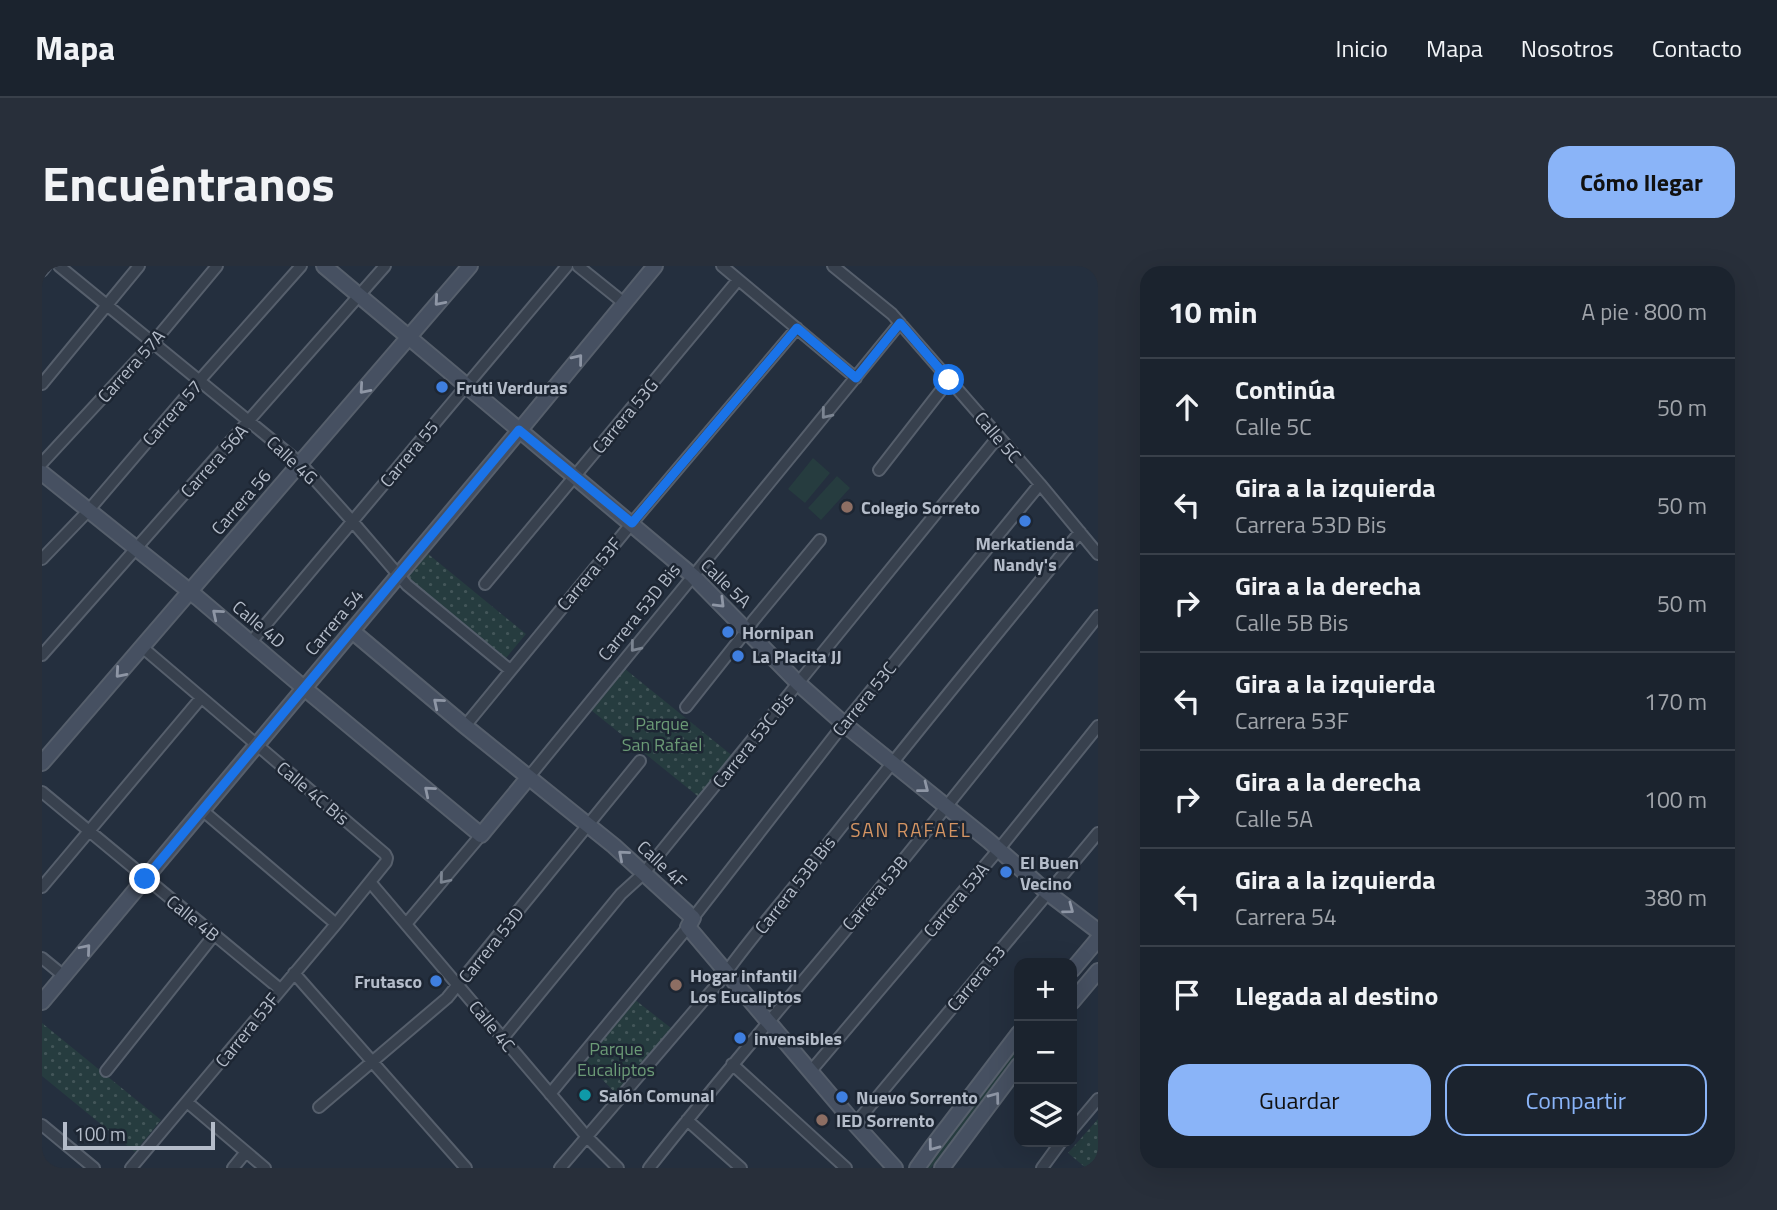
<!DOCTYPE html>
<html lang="es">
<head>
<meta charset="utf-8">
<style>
  body { margin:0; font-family:"Titillium Web",sans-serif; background:#282f3a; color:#f1f3f6 }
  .controls { position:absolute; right:21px; bottom:21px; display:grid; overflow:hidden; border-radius:14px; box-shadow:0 7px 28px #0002 }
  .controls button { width:63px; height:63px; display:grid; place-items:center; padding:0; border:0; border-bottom:2px solid #39404a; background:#1b232e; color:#f1f3f6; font:35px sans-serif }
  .scale { position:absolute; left:21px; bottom:18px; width:152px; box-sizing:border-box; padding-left:7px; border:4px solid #b4bcc9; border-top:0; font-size:19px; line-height:24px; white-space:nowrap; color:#b4bcc9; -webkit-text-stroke:5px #1d2633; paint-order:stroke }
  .stop { position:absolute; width:21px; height:21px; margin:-16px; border:5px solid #1a73e8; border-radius:50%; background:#fff }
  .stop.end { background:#1a73e8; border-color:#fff; box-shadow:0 2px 7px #0008 }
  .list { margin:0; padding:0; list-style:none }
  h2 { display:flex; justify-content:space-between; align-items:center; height:91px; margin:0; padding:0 28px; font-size:30px }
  h2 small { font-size:23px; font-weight:400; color:#a0a4aa }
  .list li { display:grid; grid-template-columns:46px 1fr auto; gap:21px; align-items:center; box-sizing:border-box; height:98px; padding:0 28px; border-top:2px solid #39404a }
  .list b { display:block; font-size:26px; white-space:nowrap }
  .list p { margin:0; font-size:23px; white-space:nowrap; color:#a0a4aa }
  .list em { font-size:23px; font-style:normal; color:#a0a4aa }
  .actions { display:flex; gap:14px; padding:21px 28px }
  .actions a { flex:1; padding:16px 0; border:2px solid #8ab4f8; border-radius:21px; text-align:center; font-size:24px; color:#8ab4f8 }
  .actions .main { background:#8ab4f8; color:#111 }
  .icon { flex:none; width:38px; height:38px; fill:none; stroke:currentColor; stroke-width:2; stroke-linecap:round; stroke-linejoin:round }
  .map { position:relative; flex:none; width:1056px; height:902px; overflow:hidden; border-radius:21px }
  header { display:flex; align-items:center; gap:42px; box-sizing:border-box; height:98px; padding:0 35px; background:#1b232e; border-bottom:2px solid #39404a }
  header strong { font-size:33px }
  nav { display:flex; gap:38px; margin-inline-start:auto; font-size:24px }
  .intro { display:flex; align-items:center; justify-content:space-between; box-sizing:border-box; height:168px; padding:0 42px }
  h1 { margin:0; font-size:49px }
  .button { padding:18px 32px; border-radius:21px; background:#8ab4f8; color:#111; font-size:24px; font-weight:700 }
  main { display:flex; gap:42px; padding:0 42px }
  aside { flex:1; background:#1b232e; border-radius:21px; box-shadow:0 7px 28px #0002 }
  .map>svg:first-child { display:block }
  .green { fill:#263c3f }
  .park { fill:url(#park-dots) }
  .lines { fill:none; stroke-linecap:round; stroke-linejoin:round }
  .street-casing { stroke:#565f6c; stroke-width:14 }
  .secondary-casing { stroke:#565f6c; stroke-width:18 }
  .street { stroke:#38414e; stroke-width:10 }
  .secondary { stroke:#465061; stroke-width:14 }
  .oneway { stroke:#8e96a5 }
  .oneway2 { stroke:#7c8592 }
  .route { stroke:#1a73e8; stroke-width:9 }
  .shop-dot { fill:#3f7fe0; stroke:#1d2633; stroke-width:2.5 }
  .education-dot { fill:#8d6e63; stroke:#1d2633; stroke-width:2.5 }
  .culture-dot { fill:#0f9aa8; stroke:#1d2633; stroke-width:2.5 }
  .labels { text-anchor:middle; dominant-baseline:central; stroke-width:5; stroke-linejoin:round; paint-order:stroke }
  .street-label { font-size:18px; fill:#b4bcc9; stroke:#1d2633 }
  .poi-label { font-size:18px; font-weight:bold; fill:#b4bcc9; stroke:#1d2633; text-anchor:start }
  .park-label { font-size:18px; fill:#6b9a76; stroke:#1d2633 }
  .neighbourhood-label { font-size:19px; letter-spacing:2px; fill:#d59563; stroke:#1d2633 }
</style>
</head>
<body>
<header>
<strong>Mapa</strong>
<nav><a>Inicio</a><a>Mapa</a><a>Nosotros</a><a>Contacto</a></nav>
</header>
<div class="intro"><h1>Encuéntranos</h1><a class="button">Cómo llegar</a></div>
<main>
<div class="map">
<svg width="1056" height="902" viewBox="0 0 1056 902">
  <defs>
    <pattern id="park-dots" width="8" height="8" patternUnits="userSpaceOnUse" patternTransform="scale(1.75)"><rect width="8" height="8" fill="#263c3f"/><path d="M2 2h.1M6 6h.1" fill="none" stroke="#435659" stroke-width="1.8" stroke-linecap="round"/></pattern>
  </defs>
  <rect width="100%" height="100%" fill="#242f3e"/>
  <!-- green -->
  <path class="green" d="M771,192L788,207L763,237L746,223Z
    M795,210L808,222L779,254L766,242Z
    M977,774V786L889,902H880Z"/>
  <!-- park -->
  <path class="park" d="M385,287L484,368L464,392L365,311Z
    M583,403L692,491L658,532L549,444Z
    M592,733L629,762L576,830L541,793Z
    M0,757L119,854L93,886L0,810Z
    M1056,853V902H1044L1026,887Z"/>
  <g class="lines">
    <defs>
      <path id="street" d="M17,0L258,197L310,255L365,319L468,404
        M536,0L582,37
        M680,0L814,112
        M791,0L850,48L998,218L1056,288
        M0,5L4,0
        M0,118L97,0
        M0,197L110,78L175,0
        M837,204L907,114
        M0,293L46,245L157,115L259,0
        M443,318L696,14
        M209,376L525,0
        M0,389L343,0
        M644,441L705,364L711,355L778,274
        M423,460L590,257L755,62
        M486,512L858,57
        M0,526L238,723
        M160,544L294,658
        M328,616L545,871L576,902
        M0,621L159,432
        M651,652L797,464L998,218
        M364,658L439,569
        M0,692L22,710
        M252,707L424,902
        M461,772L579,628L601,608L956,171
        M690,798L804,902
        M64,805L172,669
        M768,806L957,583L1056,460
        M508,828L646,661
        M145,836L223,902
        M277,841L405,732L598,495
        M645,854L699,902
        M813,858L1056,567
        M0,859L52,902
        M1030,864L1056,833
        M89,902L294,658L344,596L345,592L343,588L100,381
        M191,902L204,886
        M518,902L678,715C705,676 737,640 767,602C855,489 947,378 1038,266
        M607,902C675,815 747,733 817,648C898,550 977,450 1056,350
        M1000,902L1019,876"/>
      <path id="secondary" d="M282,0L651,310L757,418L802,458L947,575L1006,627L1056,665
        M0,207L156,332L262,422L439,569L486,512
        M310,365L423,460L572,580L651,652L646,661L813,858L853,902
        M0,497L428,0
        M1030,704L1056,673
        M0,736L482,159L613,0
        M1030,736L1056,705
        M875,902L890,881L977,767
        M900,902L977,799"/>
    </defs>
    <!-- street casing -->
    <use href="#street" class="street-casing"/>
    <!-- secondary casing -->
    <use href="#secondary" class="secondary-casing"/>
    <!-- street -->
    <use href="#street" class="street"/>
    <!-- secondary -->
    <use href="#secondary" class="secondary"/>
  </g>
  <!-- one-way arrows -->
  <defs><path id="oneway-chevron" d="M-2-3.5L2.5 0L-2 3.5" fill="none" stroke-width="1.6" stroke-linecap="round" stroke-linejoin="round" transform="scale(1.75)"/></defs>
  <g class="oneway">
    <use href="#oneway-chevron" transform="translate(397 35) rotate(131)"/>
    <use href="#oneway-chevron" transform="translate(536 93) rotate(-51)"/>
    <use href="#oneway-chevron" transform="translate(322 123) rotate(131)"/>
    <use href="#oneway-chevron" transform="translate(678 337) rotate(45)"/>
    <use href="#oneway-chevron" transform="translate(175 348) rotate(-140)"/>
    <use href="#oneway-chevron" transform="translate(78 407) rotate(131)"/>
    <use href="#oneway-chevron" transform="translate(396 437) rotate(-140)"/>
    <use href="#oneway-chevron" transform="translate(882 522) rotate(38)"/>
    <use href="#oneway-chevron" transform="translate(387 525) rotate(-140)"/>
    <use href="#oneway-chevron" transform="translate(581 589) rotate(-139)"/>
    <use href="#oneway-chevron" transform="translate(1027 643) rotate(37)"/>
    <use href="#oneway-chevron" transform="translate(44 683) rotate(-50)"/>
    <use href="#oneway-chevron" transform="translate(953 831) rotate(-53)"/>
    <use href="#oneway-chevron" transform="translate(891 880) rotate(127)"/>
  </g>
  <g class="oneway2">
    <use href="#oneway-chevron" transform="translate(784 148) rotate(129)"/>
    <use href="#oneway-chevron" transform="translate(593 381) rotate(129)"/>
    <use href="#oneway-chevron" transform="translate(402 613) rotate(130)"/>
  </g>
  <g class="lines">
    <!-- route -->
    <path class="route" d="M103,613L477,164L590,257L755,62L814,112L858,57L907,114"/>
  </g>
  <!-- markers -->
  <g class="shop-dot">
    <circle cx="400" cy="121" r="7"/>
    <circle cx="983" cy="255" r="7"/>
    <circle cx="686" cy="366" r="7"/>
    <circle cx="696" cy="390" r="7"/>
    <circle cx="964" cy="606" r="7"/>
    <circle cx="394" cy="715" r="7"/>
    <circle cx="698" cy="772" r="7"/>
    <circle cx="800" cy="831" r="7"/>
  </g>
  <g class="education-dot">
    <circle cx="805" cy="241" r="7"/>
    <circle cx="634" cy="719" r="7"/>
    <circle cx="780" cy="854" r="7"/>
  </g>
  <circle class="culture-dot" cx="543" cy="829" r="7"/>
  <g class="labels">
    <!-- street labels -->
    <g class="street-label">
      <text transform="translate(89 100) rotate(-48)">Carrera 57A</text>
      <text transform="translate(130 147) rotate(-49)">Carrera 57</text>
      <text transform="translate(583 150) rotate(-50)">Carrera 53G</text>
      <text transform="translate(956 171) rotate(49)">Calle 5C</text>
      <text transform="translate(367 188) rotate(-50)">Carrera 55</text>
      <text transform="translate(250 194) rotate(43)">Calle 4G</text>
      <text transform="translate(172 195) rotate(-48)">Carrera 56A</text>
      <text transform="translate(199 236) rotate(-49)">Carrera 56</text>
      <text transform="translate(547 308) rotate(-50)">Carrera 53F</text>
      <text transform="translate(684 317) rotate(44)">Calle 5A</text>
      <text transform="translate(597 346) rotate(-51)">Carrera 53D Bis</text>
      <text transform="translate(292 356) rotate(-50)">Carrera 54</text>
      <text transform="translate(217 358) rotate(40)">Calle 4D</text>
      <text transform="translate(822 433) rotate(-51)">Carrera 53C</text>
      <text transform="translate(711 474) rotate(-51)">Carrera 53C Bis</text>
      <text transform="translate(271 527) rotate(40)">Calle 4C Bis</text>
      <text transform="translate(620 598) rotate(43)">Calle 4F</text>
      <text transform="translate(753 619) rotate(-52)">Carrera 53B Bis</text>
      <text transform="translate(833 627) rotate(-50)">Carrera 53B</text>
      <text transform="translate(914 634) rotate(-50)">Carrera 53A</text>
      <text transform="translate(151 652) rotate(39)">Calle 4B</text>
      <text transform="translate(449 679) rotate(-51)">Carrera 53D</text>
      <text transform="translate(934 712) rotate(-50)">Carrera 53</text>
      <text transform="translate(450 760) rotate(50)">Calle 4C</text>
      <text transform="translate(205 764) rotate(-51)">Carrera 53F</text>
    </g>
    <!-- poi labels -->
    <g class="poi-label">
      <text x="414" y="121">Fruti Verduras</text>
      <text x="819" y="241">Colegio Sorreto</text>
      <text x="983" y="277" text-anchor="middle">Merkatienda<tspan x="983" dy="21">Nandy's</tspan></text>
      <text x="700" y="366">Hornipan</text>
      <text x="710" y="390">La Placita JJ</text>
      <text x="978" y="596">El Buen<tspan x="978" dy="21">Vecino</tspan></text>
      <text x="648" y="709">Hogar infantil<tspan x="648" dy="21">Los Eucaliptos</tspan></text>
      <text x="380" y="715" text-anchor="end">Frutasco</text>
      <text x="712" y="772">invensibles</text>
      <text x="557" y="829">Salón Comunal</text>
      <text x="814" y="831">Nuevo Sorrento</text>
      <text x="794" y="854">IED Sorrento</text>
    </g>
    <!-- park labels -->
    <g class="park-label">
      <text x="620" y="457">Parque<tspan x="620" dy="21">San Rafael</tspan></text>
      <text x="574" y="782">Parque<tspan x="574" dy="21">Eucaliptos</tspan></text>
    </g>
    <!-- neighbourhood labels -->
    <g class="neighbourhood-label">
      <text x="869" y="563">SAN RAFAEL</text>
    </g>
  </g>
</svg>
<div class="controls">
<button>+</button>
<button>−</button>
<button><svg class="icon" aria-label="layers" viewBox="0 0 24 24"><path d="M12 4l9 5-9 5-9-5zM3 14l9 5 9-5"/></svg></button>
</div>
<div class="scale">100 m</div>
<div class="stop" style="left:907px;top:114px"></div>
<div class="stop end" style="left:103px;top:613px"></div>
</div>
<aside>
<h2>10 min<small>A pie · 800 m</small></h2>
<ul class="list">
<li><svg class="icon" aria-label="ahead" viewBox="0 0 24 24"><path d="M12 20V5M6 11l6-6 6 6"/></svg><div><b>Continúa</b><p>Calle 5C</p></div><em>50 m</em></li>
<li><svg class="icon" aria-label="left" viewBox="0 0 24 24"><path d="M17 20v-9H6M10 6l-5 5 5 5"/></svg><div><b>Gira a la izquierda</b><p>Carrera 53D Bis</p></div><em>50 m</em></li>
<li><svg class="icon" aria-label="right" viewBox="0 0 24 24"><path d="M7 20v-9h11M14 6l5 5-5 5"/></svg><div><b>Gira a la derecha</b><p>Calle 5B Bis</p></div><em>50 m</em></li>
<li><svg class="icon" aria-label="left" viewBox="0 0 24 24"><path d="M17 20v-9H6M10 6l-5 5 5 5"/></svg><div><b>Gira a la izquierda</b><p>Carrera 53F</p></div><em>170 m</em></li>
<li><svg class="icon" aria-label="right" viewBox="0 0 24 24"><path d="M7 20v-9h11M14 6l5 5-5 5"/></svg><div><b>Gira a la derecha</b><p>Calle 5A</p></div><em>100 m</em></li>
<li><svg class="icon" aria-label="left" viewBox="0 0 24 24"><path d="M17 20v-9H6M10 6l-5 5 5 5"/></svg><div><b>Gira a la izquierda</b><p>Carrera 54</p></div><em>380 m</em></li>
<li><svg class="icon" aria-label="arrive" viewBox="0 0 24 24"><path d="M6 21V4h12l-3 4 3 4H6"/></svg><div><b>Llegada al destino</b></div></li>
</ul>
<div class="actions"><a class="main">Guardar</a><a>Compartir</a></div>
</aside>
</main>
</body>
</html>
